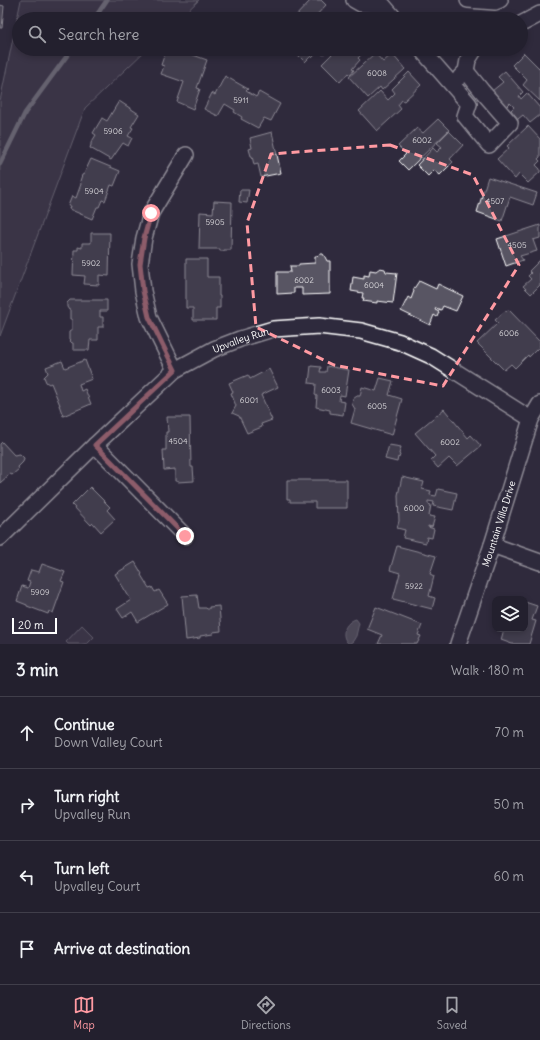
<!DOCTYPE html>
<html lang="en">
<head>
<meta charset="utf-8">
<style>
  body { margin:0; font-family:Delius,sans-serif; background:#2f2d3a; color:#f1f3f6 }
  .controls { position:absolute; right:12px; bottom:12px; display:grid; overflow:hidden; border-radius:8px; box-shadow:0 2px 6px #0003 }
  .controls button { width:36px; height:36px; display:grid; place-items:center; padding:0; border:0; border-bottom:1px solid #403e4a; background:#23202e; color:#f1f3f6; font:20px sans-serif }
  .scale { position:absolute; left:12px; bottom:10px; width:45px; box-sizing:border-box; padding-left:4px; border:2px solid #fff; border-top:0; font-size:11px; line-height:14px; white-space:nowrap; color:#fff; -webkit-text-stroke:3px #2f2a3d; paint-order:stroke }
  .stop { position:absolute; width:12px; height:12px; margin:-9px; border:3px solid #ff9aa2; border-radius:50%; background:#fff }
  .stop.end { background:#ff9aa2; border-color:#fff; box-shadow:0 1px 4px #0008 }
  .list { margin:0; padding:0; list-style:none }
  h2 { display:flex; justify-content:space-between; align-items:center; height:52px; margin:0; padding:0 16px; font-size:17px }
  h2 small { font-size:13px; font-weight:400; color:#a3a3aa }
  .list li { display:grid; grid-template-columns:26px 1fr auto; gap:12px; align-items:center; box-sizing:border-box; height:72px; padding:0 16px; border-top:1px solid #403e4a }
  .list b { display:block; font-size:15px; white-space:nowrap }
  .list p { margin:0; font-size:13px; white-space:nowrap; color:#a3a3aa }
  .list em { font-size:13px; font-style:normal; color:#a3a3aa }
  .icon { flex:none; width:22px; height:22px; fill:none; stroke:currentColor; stroke-width:2; stroke-linecap:round; stroke-linejoin:round }
  .map { position:relative; flex:none; width:540px; height:644px; overflow:hidden }
  .search { position:absolute; background:#23202e; box-shadow:0 2px 6px #0003; left:12px; right:12px; top:12px; height:44px; display:flex; align-items:center; gap:10px; box-sizing:border-box; padding:0 14px; border-radius:22px; color:#a3a3aa; font-size:15px }
  .sheet { height:340px; background:#23202e }
  nav { display:flex; justify-content:space-around; align-items:center; box-sizing:border-box; height:56px; border-top:1px solid #403e4a; background:#23202e; font-size:11px; color:#a3a3aa }
  nav a { display:grid; justify-items:center; gap:2px }
  nav .on { color:#ff9aa2 }
  .map>svg:first-child { display:block }
  .green { fill:#464152; stroke:#a2a0a8 }
  .water { fill:#6d6a77; stroke:#a7a6ad }
  .lines { fill:none; stroke-linecap:round; stroke-linejoin:round }
  .stream { stroke:#a7a6ad; stroke-width:4.5 }
  .building { fill:#595564; stroke:#fff }
  .minor-casing { stroke:#fff; stroke-width:18 }
  .minor { stroke:#2f2a3d; stroke-width:15 }
  .route { stroke:#ff9aa2; stroke-width:5 }
  .marked { fill:none; stroke:#ff9aa2; stroke-width:3; stroke-dasharray:8 5; stroke-linejoin:round }
  .labels { text-anchor:middle; dominant-baseline:central; stroke-width:3; stroke-linejoin:round; paint-order:stroke }
  .number-label { font-size:8px; fill:#d6d4d8 }
  .street-label { font-size:10px; fill:#fff; stroke:#2f2a3d }
</style>
</head>
<body>
<div class="map">
<svg width="540" height="644" viewBox="0 0 540 644">
  <rect width="100%" height="100%" fill="#2f2a3d"/>
  <filter id="ink" filterUnits="userSpaceOnUse"><feTurbulence type="fractalNoise" baseFrequency=".025" numOctaves="2"/><feDisplacementMap in="SourceGraphic" scale="8" xChannelSelector="R" yChannelSelector="G"/><feConvolveMatrix kernelMatrix="1 2 1 2 8 2 1 2 1" color-interpolation-filters="sRGB"/></filter>
  <g filter="url(#ink)">
    <!-- green -->
    <path class="green" d="M21,0H199L179,19H19V49H147L85,108L0,336V101Z
      M82,625L94,637L87,644H68L66,642Z"/>
    <!-- water -->
    <path class="water" d="M356,619L359,623L356,636L353,641L349,644C339,636 345,622 356,619Z"/>
    <g class="lines">
      <!-- stream -->
      <path class="stream" d="M94,19L107,0
        M0,164L25,113L72,49"/>
    </g>
    <!-- building -->
    <path class="building" d="M311,0H321L326,5L313,19H293Z
      M0,5L4,6L2,28H0Z
      M169,49H186L185,52L207,60L197,88L200,89L193,109L177,102L184,82L161,74L164,66L161,65L166,50H168Z
      M304,49H330L323,55L319,51L312,58L311,56L305,62L298,55Z
      M337,49H362L364,52L358,58L360,60L352,69L354,70L350,75L348,73L340,82L322,64Z
      M375,53L383,62L392,54L405,69L382,90L380,87L368,98L349,77Z
      M524,53L540,69V101L523,85L527,80L512,65Z
      M505,71L523,92L519,96L521,99L527,93L540,108V115L530,123L523,115L518,119L511,110L514,107L510,103L506,107L492,91L503,82L498,77Z
      M409,72L421,85L404,101L402,100L398,105L401,109L377,131L359,111L380,91L388,100L395,93L392,89Z
      M225,76L248,89L246,91L256,97L259,92L280,104L271,121L264,118L258,128L241,119L242,117L234,112L235,110L225,104L218,116L204,109L212,93L215,95Z
      M119,101L139,114L131,127L133,128L128,136L132,138L128,146L123,143L111,160L90,148L91,145V143L96,135L93,133L102,118L107,121Z
      M438,119L449,130L408,170L399,161L406,154L398,146L417,128L423,133Z
      M528,126L540,139V157L538,159L540,161L536,165L540,169V172L528,183L519,174L515,179L497,159L509,148L507,146Z
      M449,131L463,145L450,159L453,162L440,175L434,170L428,176L417,165L433,148L437,152L442,147L437,143Z
      M272,132L281,173L261,177L258,164L254,165L252,156H251L249,149L252,148L250,138Z
      M91,159L120,171L114,186L111,185L105,201L102,200L99,207H97L92,219L69,209L70,206H68L72,196L76,198L81,184L80,181L82,175L84,174Z
      M488,177L537,193L533,205L510,197L502,221L477,212Z
      M240,190H249L247,203L239,202Z
      M214,201L232,202L231,250H224V251H220V249H199L200,212L213,213Z
      M540,225V238L533,240L537,251L520,256L523,260L506,266L497,239Z
      M91,233H110L109,276L99,275V285L84,284L85,276L73,275L74,250H78V247L82,248V243H91Z
      M319,254H323L325,257L327,261H330V294L302,295V288H294V293L277,294V272H291L290,266H299V264L315,263V256H317Z
      M186,259H207V277H219V296H220V308H216V320H193V308H186Z
      M540,260V285L531,294L523,286L531,279L528,276L531,273L529,271Z
      M380,268L385,269L386,272L397,273L393,303L377,301V303L363,301L364,298H362L363,293L351,291L353,277L364,279V275L369,276L370,270L376,271Z
      M419,281L436,289L438,284L463,296L456,311L443,306L441,310L436,308L435,310L439,312L437,317L434,315L430,325L401,311L408,297L411,299L414,291L413,290Z
      M70,300H107V311H100V317H103V327H98V340H90L89,350H73V343H72L69,340V332L72,330V319H70V310H69L67,307V303Z
      M509,310L540,342V346L529,357L528,355L515,368L511,364L504,370L477,343L498,323L495,320L505,311Z
      M85,360L92,379L79,384L81,391L85,389L91,404L63,416L59,405H60L51,383L49,384L46,382L44,377L48,373L46,367L62,361L65,368Z
      M311,366L321,367L320,372H326L327,366L349,370L345,396L340,395L339,401L345,402L343,415L330,413V410L316,407L317,396L315,395L316,384L309,383Z
      M269,369L278,387L261,395L272,420L261,424L262,427L247,433L239,416L232,413L236,406L231,393L233,392L229,383L248,375L250,379Z
      M380,378L393,381L389,395L402,399L392,435L351,423L355,409L352,404L353,399L357,396H360L362,387L376,391Z
      M444,409L468,438L471,435L481,446L457,466L449,458L438,468L431,460L435,456L415,433Z
      M167,417H190L191,467H193L194,481L177,482V481H175V469L164,470L163,450H166V432H168Z
      M2,442L14,455L20,454L24,458L23,462L18,467L19,469L12,475L10,474L0,483V444Z
      M389,445L401,447L399,454L400,455L399,458L398,457L397,462L385,459Z
      M402,477L424,482L422,489L431,491L430,495L436,496L438,489L457,493L453,510L433,506L434,502L428,501V504L431,505L429,516L435,517L432,527L428,526V527L434,529L432,538L427,537L426,543L403,538L405,530L397,528L399,521L398,495Z
      M287,480H347V508H315V502H290V499H287Z
      M90,487L110,507L107,510L115,519L101,532L93,523L91,525L72,505Z
      M397,546L436,556L430,574L434,576L429,596L435,598L432,609L393,599L400,573L390,570Z
      M135,562L142,574L141,575L149,588L152,587L155,592L159,590L168,604L138,622L132,612L123,618L117,609L131,600L115,574Z
      M42,564L65,572L61,581L64,582L53,613L49,611L48,614L27,606V605L17,601L22,586L28,588L30,582L27,581L31,570L39,572Z
      M197,595L199,608H206L207,609H209V607L219,606L221,631L213,632V634L200,636V638L186,640L182,596Z
      M525,602L537,606L532,620L536,621L529,644H512L501,640L504,629H525Z
      M376,607L422,625L418,635L421,636L417,644H378L382,635L367,629Z"/>
    <g class="lines">
      <defs>
        <g id="minor">
          <path d="M354,0L361,4L383,5L395,19"/>
          <path d="M468,0L495,2L500,0"/>
          <path d="M521,24L540,14"/>
          <path d="M421,49L469,104L465,116L489,145L510,123L482,91L466,71"/>
          <path d="M460,77L466,71L468,60L475,49"/>
          <path d="M175,370L149,317L143,291L140,264L144,238L151,213L186,155"/>
          <path d="M95,445L185,536"/>
          <path id="s1" d="M0,538L95,445L175,370L214,349L240,339L273,329L319,326L361,331L400,342L431,356L531,419"/>
          <path d="M492,545L540,562"/>
          <path id="s2" d="M458,644L492,545L531,419L540,404"/>
        </g>
      </defs>
      <!-- minor casing -->
      <use href="#minor" class="minor-casing"/>
      <!-- minor -->
      <use href="#minor" class="minor"/>
    </g>
  </g>
  <g class="lines" filter="url(#ink)">
    <!-- route -->
    <path class="route" d="M151,213L144,238L140,264L143,291L149,317L175,370L95,445L185,536"/>
  </g>
  <!-- marked area -->
  <path d="M0 0H540V644H0ZM390,145L473,175L519,265L443,386L334,365L256,327L247,223L271,154Z" fill="#2f2a3d" fill-opacity=".55" fill-rule="evenodd"/>
  <path class="marked" d="M390,145L473,175L519,265L443,386L334,365L256,327L247,223L271,154Z"/>
  <g class="labels">
    <!-- number labels -->
    <g class="number-label">
      <text x="377" y="73">6008</text>
      <text x="241" y="100">5911</text>
      <text x="113" y="131">5906</text>
      <text x="422" y="140">6002</text>
      <text x="94" y="191">5904</text>
      <text x="495" y="201">4507</text>
      <text x="215" y="222">5905</text>
      <text x="517" y="245">4505</text>
      <text x="91" y="263">5902</text>
      <text x="304" y="280">6002</text>
      <text x="374" y="285">6004</text>
      <text x="509" y="333">6006</text>
      <text x="331" y="390">6003</text>
      <text x="249" y="400">6001</text>
      <text x="377" y="406">6005</text>
      <text x="178" y="441">4504</text>
      <text x="450" y="442">6002</text>
      <text x="414" y="508">6000</text>
      <text x="414" y="586">5922</text>
      <text x="40" y="592">5909</text>
    </g>
    <!-- street labels -->
    <g class="street-label">
      <text stroke="none"><textPath href="#s1" startOffset="315">Upvalley Run</textPath></text>
      <text stroke="none"><textPath href="#s2" startOffset="127">Mountain Villa Drive</textPath></text>
    </g>
  </g>
</svg>
<div class="controls">
<button><svg class="icon" aria-label="layers" viewBox="0 0 24 24"><path d="M12 4l9 5-9 5-9-5zM3 14l9 5 9-5"/></svg></button>
</div>
<div class="scale">20 m</div>
<div class="stop" style="left:151px;top:213px"></div>
<div class="stop end" style="left:185px;top:536px"></div>
<div class="search"><svg class="icon" aria-label="search" viewBox="0 0 24 24"><circle cx="10" cy="10" r="6"/><path d="M15 15l6 6"/></svg>Search here</div>
</div>
<section class="sheet">
<h2>3 min<small>Walk · 180 m</small></h2>
<ul class="list">
<li><svg class="icon" aria-label="ahead" viewBox="0 0 24 24"><path d="M12 20V5M6 11l6-6 6 6"/></svg><div><b>Continue</b><p>Down Valley Court</p></div><em>70 m</em></li>
<li><svg class="icon" aria-label="right" viewBox="0 0 24 24"><path d="M7 20v-9h11M14 6l5 5-5 5"/></svg><div><b>Turn right</b><p>Upvalley Run</p></div><em>50 m</em></li>
<li><svg class="icon" aria-label="left" viewBox="0 0 24 24"><path d="M17 20v-9H6M10 6l-5 5 5 5"/></svg><div><b>Turn left</b><p>Upvalley Court</p></div><em>60 m</em></li>
<li><svg class="icon" aria-label="arrive" viewBox="0 0 24 24"><path d="M6 21V4h12l-3 4 3 4H6"/></svg><div><b>Arrive at destination</b></div></li>
</ul>
</section>
<nav>
<a class="on"><svg class="icon" aria-label="map" viewBox="0 0 24 24"><path d="M3 6l6-2 6 2 6-2v14l-6 2-6-2-6 2zM9 4v14M15 6v14"/></svg>Map</a>
<a><svg class="icon" aria-label="directions" viewBox="0 0 24 24"><path d="M12 3l9 9-9 9-9-9zM9 14v-3h6M13 9l2 2-2 2"/></svg>Directions</a>
<a><svg class="icon" aria-label="saved" viewBox="0 0 24 24"><path d="M7 4h10v16l-5-4-5 4z"/></svg>Saved</a>
</nav>
</body>
</html>
